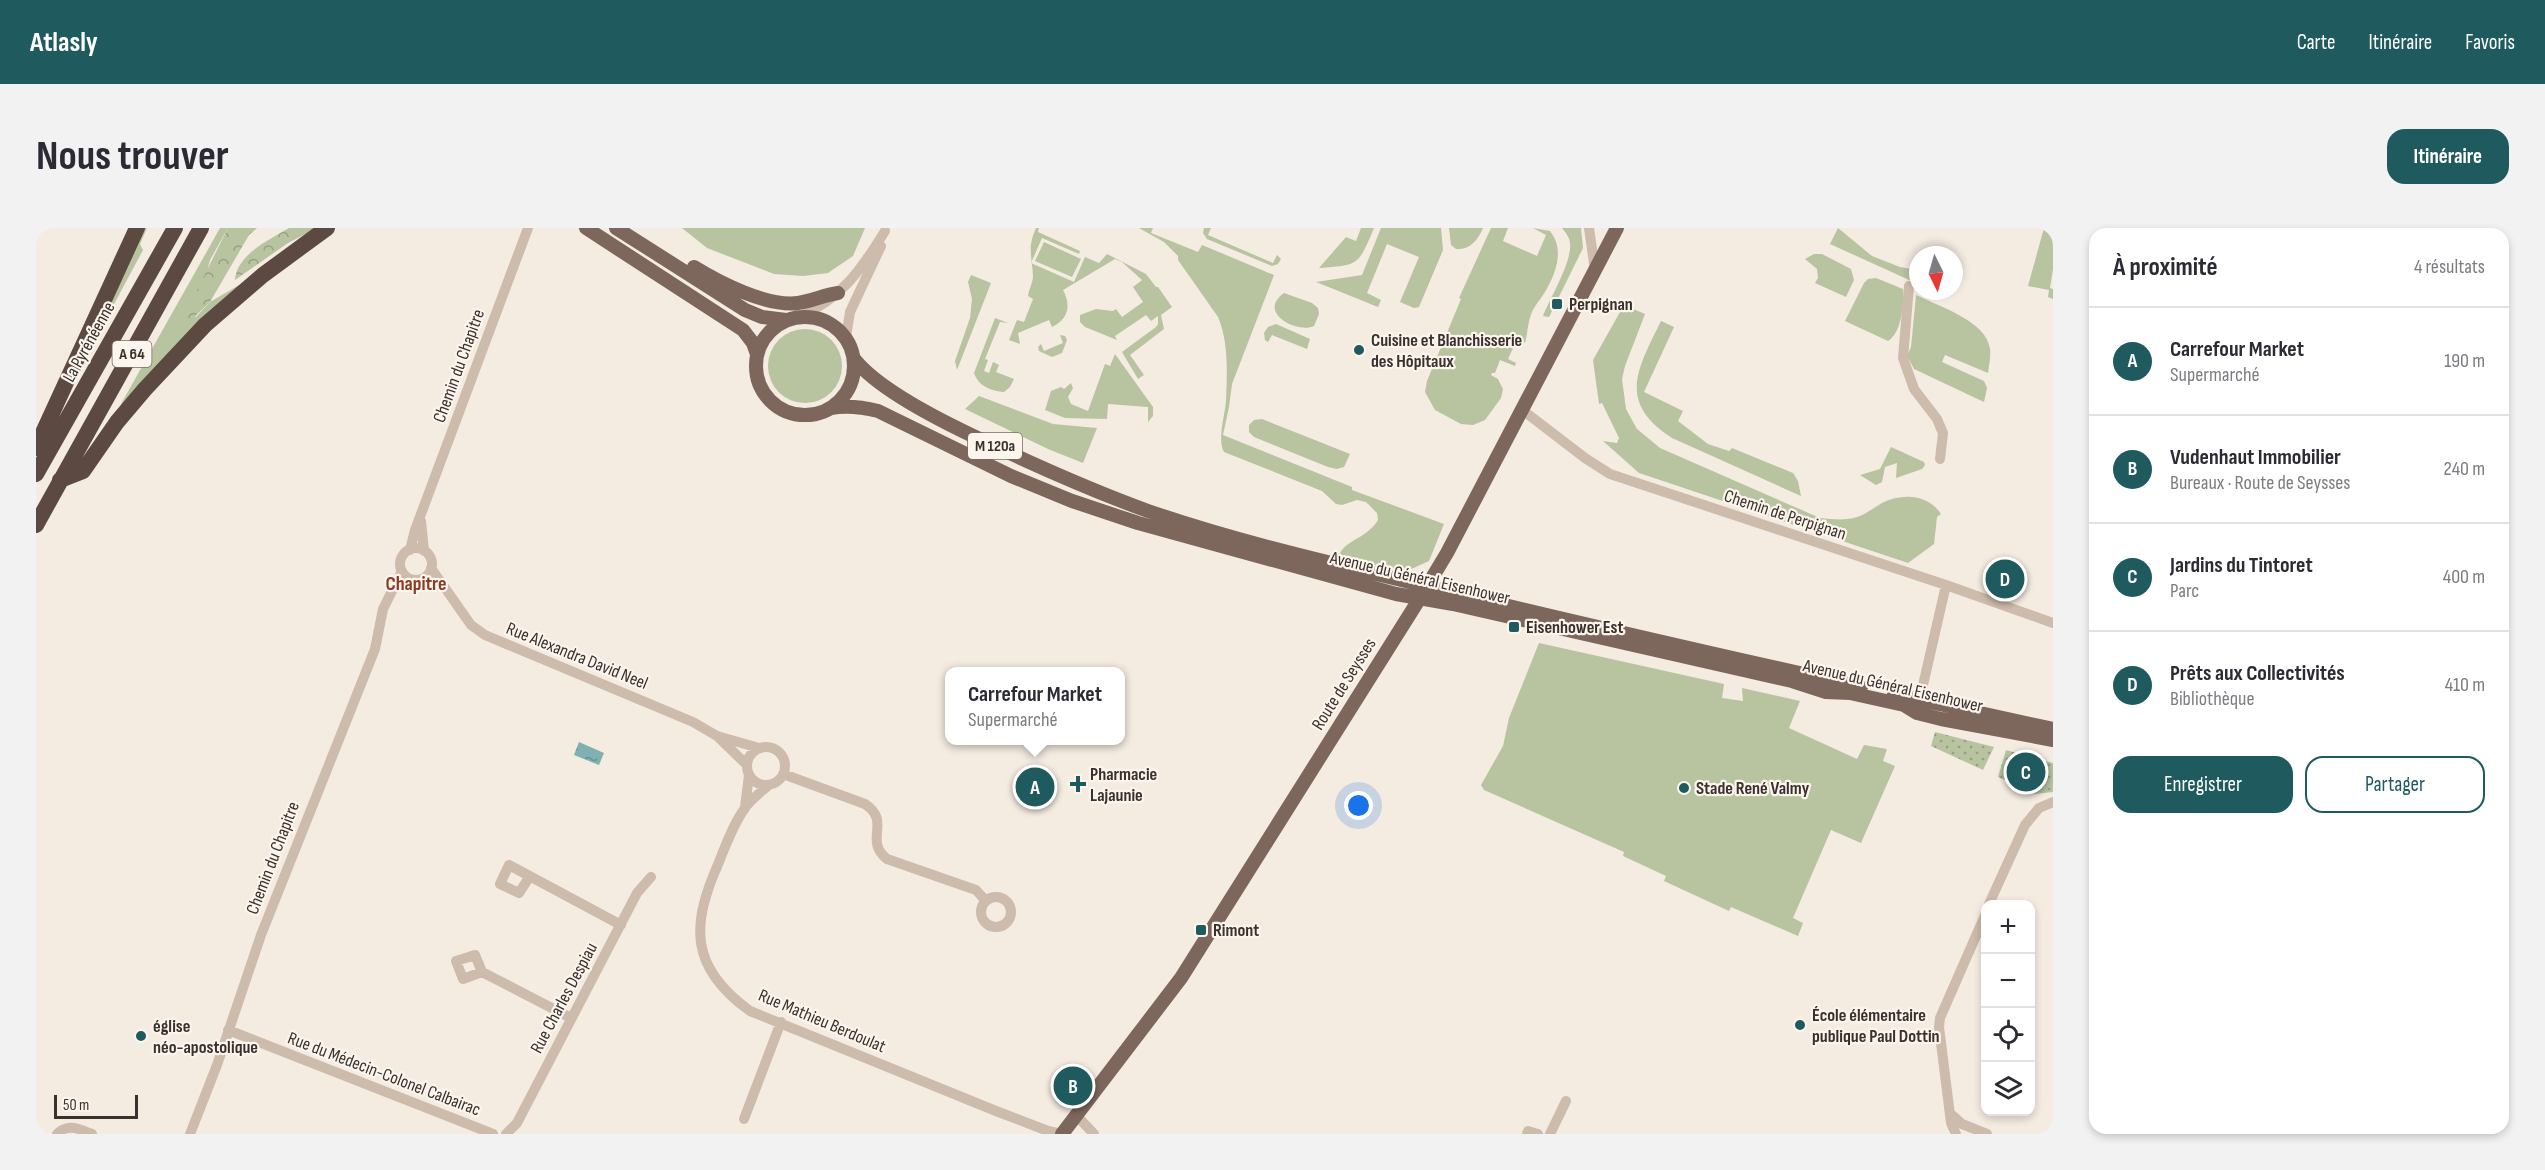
<!DOCTYPE html>
<html lang="fr">
<head>
<meta charset="utf-8">
<style>
  body { margin:0; font-family:"Sofia Sans Condensed",sans-serif; background:#f2f2f3; color:#2b2b33 }
  .controls { position:absolute; right:18px; bottom:18px; display:grid; overflow:hidden; border-radius:12px; box-shadow:0 3px 9px #0003 }
  .controls button { width:54px; height:54px; display:grid; place-items:center; padding:0; border:0; border-bottom:2px solid #e1e1e2; background:#fff; color:#2b2b33; font:30px sans-serif }
  .compass { position:absolute; left:1873px; top:18px; width:54px; height:54px; border-radius:50%; background:#fff; box-shadow:0 3px 9px #0003; rotate:175deg }
  .scale { position:absolute; left:18px; bottom:15px; width:84px; box-sizing:border-box; padding-left:6px; border:3px solid #3b302b; border-top:0; font-size:16px; line-height:21px; white-space:nowrap; color:#3b302b; -webkit-text-stroke:4px #fbf5ee; paint-order:stroke }
  .you { position:absolute; left:1323px; top:578px; width:21px; height:21px; margin:-15px; border:4px solid #fff; border-radius:50%; background:#1a73e8; box-shadow:0 0 0 9px #1a73e833 }
  .badge { display:grid; place-items:center; width:39px; height:39px; border-radius:50%; background:#1f5a5e; color:#fff; font-size:20px; font-weight:700 }
  .pin { position:absolute; translate:-50% -50%; border:3px solid #fff; box-shadow:0 2px 6px #0006 }
  .popup { position:absolute; left:909px; top:439px; width:180px; height:78px; box-sizing:border-box; display:grid; place-content:center; border-radius:12px; background:#fff; filter:drop-shadow(0 2px 4px #0005); font-size:20px; white-space:nowrap; color:#7c7c81 }
  .popup b { font-size:22px; color:#2b2b33 }
  .popup::after { content:''; position:absolute; left:50%; top:100%; margin-left:-12px; border:12px solid transparent; border-top-color:#fff }
  .list { margin:0; padding:0; list-style:none }
  h2 { display:flex; justify-content:space-between; align-items:center; height:78px; margin:0; padding:0 24px; font-size:26px }
  h2 small { font-size:20px; font-weight:400; color:#7c7c81 }
  .list li { display:grid; grid-template-columns:39px 1fr auto; gap:18px; align-items:center; box-sizing:border-box; height:108px; padding:0 24px; border-top:2px solid #e1e1e2 }
  .list b { display:block; font-size:22px; white-space:nowrap }
  .list p { margin:0; font-size:20px; white-space:nowrap; color:#7c7c81 }
  .list em { font-size:20px; font-style:normal; color:#7c7c81 }
  .actions { display:flex; gap:12px; padding:18px 24px }
  .actions a { flex:1; padding:14px 0; border:2px solid #1f5a5e; border-radius:18px; text-align:center; font-size:21px; color:#1f5a5e }
  .actions .main { background:#1f5a5e; color:#fff }
  .icon { flex:none; width:33px; height:33px; fill:none; stroke:currentColor; stroke-width:2; stroke-linecap:round; stroke-linejoin:round }
  .map { position:relative; flex:none; width:2017px; height:906px; overflow:hidden; border-radius:18px }
  header { display:flex; align-items:center; gap:36px; box-sizing:border-box; height:84px; padding:0 30px; background:#1f5a5e; color:#fff }
  header strong { font-size:28px }
  nav { display:flex; gap:33px; margin-inline-start:auto; font-size:21px }
  .intro { display:flex; align-items:center; justify-content:space-between; box-sizing:border-box; height:144px; padding:0 36px }
  h1 { margin:0; font-size:42px }
  .button { padding:15px 27px; border-radius:18px; background:#1f5a5e; color:#fff; font-size:21px; font-weight:700 }
  main { display:flex; gap:36px; padding:0 36px }
  aside { flex:1; background:#fff; border-radius:18px; box-shadow:0 3px 9px #0003 }
  .map>svg:first-child { display:block }
  .grass { fill:#b8c4a0 }
  .forest { fill:url(#forest-crowns) }
  .park { fill:url(#park-dots) }
  .water { fill:url(#water-ripples) }
  .lines { fill:none; stroke-linecap:round; stroke-linejoin:round }
  .minor { stroke:#cdbbac; stroke-width:10 }
  .major { stroke:#7d675c; stroke-width:14 }
  .highway { stroke:#5c4a42; stroke-width:16 }
  .poi-dot { fill:#1f5a5e; stroke:#fbf5ee; stroke-width:2 }
  .labels { text-anchor:middle; dominant-baseline:central; stroke-width:4.5; stroke-linejoin:round; paint-order:stroke }
  .shield { fill:#fbf5ee; stroke:#756b66; stroke-width:1.5 }
  .shield-label { font-size:16px; font-weight:bold; fill:#3b302b }
  .poi-label { font-size:18px; font-weight:bold; fill:#3b302b; stroke:#fbf5ee; text-anchor:start }
  .street-label { font-size:18px; fill:#3b302b; stroke:#fbf5ee }
  .neighbourhood-label { font-size:20px; font-weight:bold; fill:#8c3b22; stroke:#fbf5ee }
</style>
</head>
<body>
<header>
<strong>Atlasly</strong>
<nav><a>Carte</a><a>Itinéraire</a><a>Favoris</a></nav>
</header>
<div class="intro"><h1>Nous trouver</h1><a class="button">Itinéraire</a></div>
<main>
<div class="map">
<svg width="2017" height="906" viewBox="0 0 2017 906">
  <defs>
    <pattern id="forest-crowns" width="20" height="18" patternUnits="userSpaceOnUse" patternTransform="scale(1.5)"><rect width="20" height="18" fill="#b8c4a0"/><path d="M2 6a3 3 0 1 1 6 0M12 15a3 3 0 1 1 6 0" fill="none" stroke="#97a083"/></pattern>
    <pattern id="park-dots" width="8" height="8" patternUnits="userSpaceOnUse" patternTransform="scale(1.5)"><rect width="8" height="8" fill="#b8c4a0"/><path d="M2 2h.1M6 6h.1" fill="none" stroke="#97a083" stroke-width="1.8" stroke-linecap="round"/></pattern>
    <pattern id="water-ripples" width="26" height="14" patternUnits="userSpaceOnUse" patternTransform="scale(1.5)"><rect width="26" height="14" fill="#7fb0b2"/><path d="M2 4q2-2 4 0t4 0M15 11q2-2 4 0t4 0" fill="none" stroke="#699091"/></pattern>
  </defs>
  <rect width="100%" height="100%" fill="#f4ebe1"/>
  <!-- grass -->
  <path class="grass" d="M107,0H111L104,16L107,22L77,78L73,76Z
    M184,0H192L174,32L159,90L174,74L215,50L87,178L85,176Z
    M646,0H829L817,28L792,45L767,48L738,46L671,20Z
    M1000,0H1003L1002,4L1044,23L1043,26L1006,10L995,35L1038,54L1049,29L1063,35L1071,26L1110,46L1120,59H1122L1136,79L1125,87L1128,101L1094,127L1108,147L1102,151L1086,124L1120,99L1122,96V88L1115,93L1110,87L1079,108L1081,112L1049,99L1044,94V87L1060,81L1077,83L1080,81L1086,89L1107,74L1097,59L1106,52L1086,34L1079,31L1027,62C1035,77 1033,91 1016,99L1013,92L982,105L984,116L973,112L981,92L988,94L997,71L992,68C993,61 997,54 997,48C996,28 991,20 1000,0Z
    M1103,0H1117L1115,5L1162,24L1166,17L1238,47L1196,156L1193,179L1187,207L1316,259V262L1408,296L1393,333L1373,342H1366L1318,333L1306,328L1304,325C1312,311 1331,310 1342,292L1341,285L1330,274L1321,272L1306,277L1300,276L1286,263L1188,224C1181,212 1189,187 1190,173C1191,146 1193,115 1182,89L1142,32V28L1128,14Z
    M1168,0H1175L1172,7L1237,35L1241,27L1245,31L1242,36L1236,38L1171,11L1167,5Z
    M1325,0H1338C1322,38 1323,37 1283,40L1310,9L1320,13Z
    M1345,0H1405L1407,22L1383,79L1378,80L1364,74L1383,29L1351,16L1331,65L1345,72L1342,79L1280,54L1326,47Z
    M1413,0H1447C1442,12 1434,22 1420,21L1415,17Z
    M1455,0H1472L1467,13L1501,28L1510,7L1497,0L1514,3C1529,22 1520,45 1509,64C1505,71 1499,77 1496,84C1491,96 1492,105 1489,115L1471,108L1469,111L1487,119L1478,118L1472,131L1480,135L1479,138L1464,132L1459,145H1456L1455,147L1462,151L1467,161L1465,170L1449,192L1437,197L1425,196L1399,182L1389,164L1391,153L1425,71L1423,70Z
    M1526,0H1545L1547,20L1513,89L1507,88C1514,70 1536,34 1534,16C1534,10 1530,5 1526,0Z
    M1802,0L1836,28L1864,39L1882,42V56L1794,16Z
    M2008,0H2017V41L2014,60L2017,61V71L2012,69L2013,62L1992,58Z
    M1008,14L1045,31L1036,49L999,33Z
    M1778,26H1786L1815,41L1818,52L1810,69L1779,55L1782,50L1781,41L1769,31Z
    M935,47L955,55L921,142L919,133L934,90L936,71L932,54Z
    M1840,50L1867,61C1868,75 1866,105 1852,113L1809,93L1828,55L1832,51Z
    M1248,65L1276,75L1282,80L1283,86L1278,98C1262,106 1220,85 1248,65Z
    M1880,67C1902,78 1951,93 1954,121C1955,128 1953,137 1952,145L1909,127L1906,134L1948,153L1951,160L1948,174L1878,141L1871,128L1875,119Z
    M1588,77L1609,86L1589,138L1586,151L1590,181L1601,201L1624,220L1784,290C1796,291 1809,293 1821,289C1831,286 1837,280 1846,275C1866,265 1892,266 1905,286L1901,289L1898,316L1872,335L1603,245L1567,213L1581,215L1583,210L1566,175L1563,176L1557,132Z
    M959,90L972,95L964,94L949,131L952,132L948,143L953,145L957,134L963,137L960,144L978,151L974,159L968,164C955,163 942,158 938,145Z
    M1625,93L1638,99L1608,164L1647,183L1642,193L1672,216L1693,223L1696,220L1757,245L1762,253L1765,268L1636,210C1581,174 1601,142 1625,93Z
    M1240,96L1274,111L1271,121L1236,107L1232,114L1229,112L1228,105L1232,99Z
    M732 138a37 37 0 1 1 74 0a37 37 0 1 1-74 0Z
    M1024,107L1029,108L1031,112L1026,125L1016,129L1003,123L1002,119L1005,116L1008,123L1027,115Z
    M1079,126L1117,179V188L1112,194V179L1072,176L1071,191L1029,190L1009,182L1015,163L1025,159L1028,161L1035,155L1037,160L1032,169L1035,176L1052,183L1069,136L1074,138Z
    M943,168L1017,196L1061,200L1047,235L1012,221L929,181Z
    M1226,191L1314,226L1308,239L1301,241L1292,239L1218,209L1213,204V197L1218,192Z
    M1855,219L1888,234L1889,237L1886,241L1860,250L1861,235L1849,239L1846,254L1840,257L1824,247L1844,241Z
    M1503,415L1688,456L1686,470L1707,473L1706,460L1764,473L1753,500L1821,531L1828,517L1851,521L1847,533L1859,538L1825,615L1795,602L1757,690L1767,695L1762,708L1695,679L1693,683L1628,653L1630,648L1587,628L1588,624L1448,562L1445,557L1467,518L1473,490Z"/>
  <!-- forest -->
  <path class="forest" d="M192,0H221L213,7L174,74L152,95L148,92L150,84Z
    M253,0H281L252,15L199,52C201,26 233,12 253,0Z"/>
  <!-- park -->
  <path class="park" d="M1899,504L1958,519L1947,542L1895,518Z
    M1970,522L2017,535V564L1999,566L1962,549Z"/>
  <!-- water -->
  <path class="water" d="M543,514L568,525L563,537L538,527Z"/>
  <g class="lines">
    <!-- minor -->
    <path class="minor" d="M1553,0L1559,42
      M1873,58L1867,130L1878,161L1901,191L1907,205L1904,231
      M763,89C806,70 825,42 849,3
      M810,109L814,84L845,18
      M1485,181L1549,230L1574,246L1910,357L2017,395
      M385,293L388,323
      M364 336a16 16 0 1 1 32 0a16 16 0 1 1-32 0Z
      M374,322L379,302L492,0
      M395,340L435,397L449,407L657,494L681,508L723,520
      M1882,479L1910,357
      M681,508L710,536
      M711 538a19 19 0 1 1 38 0a19 19 0 1 1-38 0Z
      M747,546L829,576C856,594 827,612 851,631L940,662L950,673
      M733,557C725,564 715,571 709,580C698,595 690,616 683,634C655,697 653,739 714,783L960,883L1012,903L1026,906
      M709,579L713,547
      M494,648L483,665L464,656L473,637L585,697
      M945 684a15 15 0 1 1 30 0a15 15 0 1 1-30 0Z
      M1953,676L1989,597L2003,580L2017,574
      M446,744L427,751L420,733L439,727L446,744L535,790
      M192,802L457,906
      M1040,887L1058,906
      M1916,887L1926,896L1951,906
      M708,891L745,794
      M21,906C32,895 43,901 56,906
      M154,906L181,837L225,707L339,421L347,381L366,343
      M470,906L481,895L601,665L615,649
      M1491,906L1492,903L1502,906
      M1514,906L1530,873
      M1920,906L1915,895L1903,799L1904,790L1950,685"/>
    <!-- major -->
    <path class="major" d="M550,0L707,102L717,115L721,126
      M580,0L709,82L726,89L750,92
      M658,39C684,55 731,79 762,75C776,73 788,67 802,65
      M720 138a49 49 0 1 1 98 0a49 49 0 1 1-98 0Z
      M819,132C845,164 911,196 950,214C1003,239 1057,263 1112,283C1202,314 1295,335 1386,357C1532,393 1678,426 1825,459
      M795,180C812,177 826,179 842,183L975,248L1036,273L1102,295L1360,366L1417,376L1756,453L1790,464L1814,465L1868,477L1881,485L1905,491L2017,512
      M1858,466L2017,501
      M1026,906L1145,750L1384,370L1411,325L1581,0"/>
    <!-- highway -->
    <path class="highway" d="M0,220L101,0
      M0,246L139,0
      M24,252L47,243L81,194L109,161L169,97L227,47L291,0
      M0,297L165,0"/>
  </g>
  <!-- markers -->
  <g class="poi-dot">
    <rect x="1515" y="70" width="12" height="12" rx="3"/>
    <circle cx="1323" cy="122" r="6"/>
    <rect x="1472" y="393" width="12" height="12" rx="3"/>
    <path d="M1039 547h6v6h6v6h-6v6h-6v-6h-6v-6h6z"/>
    <circle cx="1648" cy="560" r="6"/>
    <rect x="1159" y="696" width="12" height="12" rx="3"/>
    <circle cx="1764" cy="797" r="6"/>
    <circle cx="105" cy="808" r="6"/>
  </g>
  <g class="labels">
    <!-- shield labels -->
    <g class="shield">
      <rect x="76.5" y="113" width="39" height="26" rx="4.5"/>
      <rect x="932" y="205" width="54" height="26" rx="4.5"/>
    </g>
    <g class="shield-label">
      <text x="96" y="126">A 64</text>
      <text x="959" y="218">M 120a</text>
    </g>
    <!-- poi labels -->
    <g class="poi-label">
      <text x="1533" y="76">Perpignan</text>
      <text x="1335" y="112">Cuisine et Blanchisserie<tspan x="1335" dy="21">des Hôpitaux</tspan></text>
      <text x="1490" y="399">Eisenhower Est</text>
      <text x="1054" y="546">Pharmacie<tspan x="1054" dy="21">Lajaunie</tspan></text>
      <text x="1660" y="560">Stade René Valmy</text>
      <text x="1177" y="702">Rimont</text>
      <text x="1776" y="787">École élémentaire<tspan x="1776" dy="21">publique Paul Dottin</tspan></text>
      <text x="117" y="798">église<tspan x="117" dy="21">néo-apostolique</tspan></text>
    </g>
    <!-- street labels -->
    <g class="street-label">
      <text transform="translate(53 114) rotate(-61)">La Pyrénéenne</text>
      <text transform="translate(423 138) rotate(-70)">Chemin du Chapitre</text>
      <text transform="translate(1749 287) rotate(18)">Chemin de Perpignan</text>
      <text transform="translate(1384 350) rotate(13)">Avenue du Général Eisenhower</text>
      <text transform="translate(541 428) rotate(22)">Rue Alexandra David Neel</text>
      <text transform="translate(1308 456) rotate(-58)">Route de Seysses</text>
      <text transform="translate(1857 458) rotate(13)">Avenue du Général Eisenhower</text>
      <text transform="translate(237 630) rotate(-69)">Chemin du Chapitre</text>
      <text transform="translate(528 770) rotate(-62)">Rue Charles Despiau</text>
      <text transform="translate(786 793) rotate(23)">Rue Mathieu Berdoulat</text>
      <text transform="translate(348 846) rotate(21)">Rue du Médecin-Colonel Calbairac</text>
    </g>
    <!-- neighbourhood labels -->
    <g class="neighbourhood-label">
      <text x="380" y="356">Chapitre</text>
    </g>
  </g>
</svg>
<div class="controls">
<button>+</button>
<button>−</button>
<button><svg class="icon" aria-label="locate" viewBox="0 0 24 24"><circle cx="12" cy="12" r="6"/><path d="M12 2v4M12 18v4M2 12h4M18 12h4"/></svg></button>
<button><svg class="icon" aria-label="layers" viewBox="0 0 24 24"><path d="M12 4l9 5-9 5-9-5zM3 14l9 5 9-5"/></svg></button>
</div>
<svg class="compass" viewBox="-18 -18 36 36"><path d="M0-13l5 13h-10z" fill="#e53935"/><path d="M0 13l5-13h-10z" fill="#7c7c81"/></svg>
<div class="scale">50 m</div>
<div class="you"></div>
<div class="pin badge" style="left:999px;top:559px">A</div>
<div class="popup"><b>Carrefour Market</b>Supermarché</div>
<div class="pin badge" style="left:1037px;top:858px">B</div>
<div class="pin badge" style="left:1990px;top:544px">C</div>
<div class="pin badge" style="left:1969px;top:351px">D</div>
</div>
<aside>
<h2>À proximité<small>4 résultats</small></h2>
<ul class="list">
<li><span class="badge">A</span><div><b>Carrefour Market</b><p>Supermarché</p></div><em>190 m</em></li>
<li><span class="badge">B</span><div><b>Vudenhaut Immobilier</b><p>Bureaux · Route de Seysses</p></div><em>240 m</em></li>
<li><span class="badge">C</span><div><b>Jardins du Tintoret</b><p>Parc</p></div><em>400 m</em></li>
<li><span class="badge">D</span><div><b>Prêts aux Collectivités</b><p>Bibliothèque</p></div><em>410 m</em></li>
</ul>
<div class="actions"><a class="main">Enregistrer</a><a>Partager</a></div>
</aside>
</main>
</body>
</html>
